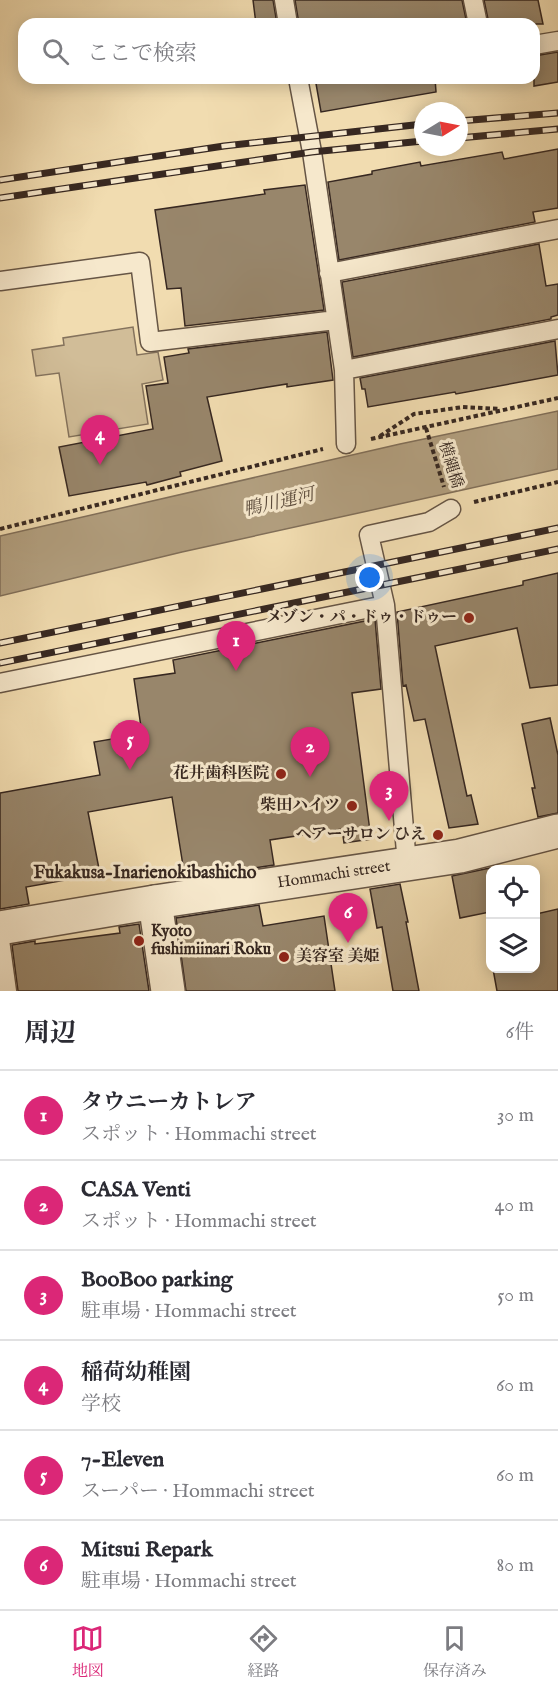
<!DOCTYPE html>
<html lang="ja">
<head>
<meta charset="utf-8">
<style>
  body { margin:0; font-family:"IM FELL English","Noto Serif JP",serif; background:#f2f2f3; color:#2b2b33 }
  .controls { position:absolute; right:18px; bottom:18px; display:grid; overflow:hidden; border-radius:12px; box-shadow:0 3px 15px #0003 }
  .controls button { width:54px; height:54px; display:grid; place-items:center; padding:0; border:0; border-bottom:2px solid #e1e1e2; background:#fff; color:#2b2b33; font:30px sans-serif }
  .compass { position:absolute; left:414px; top:102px; width:54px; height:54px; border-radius:50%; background:#fff; box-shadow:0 3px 15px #0003; rotate:80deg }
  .you { position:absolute; left:370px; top:578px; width:21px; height:21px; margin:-15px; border:4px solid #fff; border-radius:50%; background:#1a73e8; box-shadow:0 0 0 9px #1a73e833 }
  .badge { display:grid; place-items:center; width:39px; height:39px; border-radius:50%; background:#db2777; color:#fff; font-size:20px; font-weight:700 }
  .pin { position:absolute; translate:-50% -50px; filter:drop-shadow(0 2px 3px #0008) }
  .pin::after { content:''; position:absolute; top:32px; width:21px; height:18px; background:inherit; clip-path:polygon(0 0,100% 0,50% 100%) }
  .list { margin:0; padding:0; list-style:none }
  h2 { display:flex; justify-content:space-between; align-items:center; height:78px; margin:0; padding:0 24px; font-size:26px }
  h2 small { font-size:20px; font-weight:400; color:#7c7c81 }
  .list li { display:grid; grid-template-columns:39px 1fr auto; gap:18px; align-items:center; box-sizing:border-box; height:90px; padding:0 24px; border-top:2px solid #e1e1e2 }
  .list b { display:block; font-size:22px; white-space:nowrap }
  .list p { margin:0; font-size:20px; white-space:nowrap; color:#7c7c81 }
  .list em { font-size:20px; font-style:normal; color:#7c7c81 }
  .icon { flex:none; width:33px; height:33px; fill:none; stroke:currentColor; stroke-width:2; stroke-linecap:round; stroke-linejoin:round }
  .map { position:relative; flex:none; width:558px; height:991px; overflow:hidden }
  .search { position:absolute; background:#fff; box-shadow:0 3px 15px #0003; left:18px; right:18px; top:18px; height:66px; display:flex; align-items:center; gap:15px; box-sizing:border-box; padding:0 21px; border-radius:18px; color:#7c7c81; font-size:22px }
  .sheet { height:618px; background:#fff }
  nav { display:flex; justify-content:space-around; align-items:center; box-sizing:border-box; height:84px; border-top:2px solid #e1e1e2; background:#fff; font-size:16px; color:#7c7c81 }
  nav a { display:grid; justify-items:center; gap:3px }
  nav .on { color:#db2777 }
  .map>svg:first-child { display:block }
  .green { fill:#d1bd98; stroke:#84725c; stroke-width:1.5 }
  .water { fill:#b29f7f; stroke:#816f59; stroke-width:1.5 }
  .building { fill:#98866b; stroke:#372821; stroke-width:1.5 }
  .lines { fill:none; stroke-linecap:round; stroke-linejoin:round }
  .lane-casing { stroke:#665545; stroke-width:21 }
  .street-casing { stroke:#665545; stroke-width:36 }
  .path { stroke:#372821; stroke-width:4; stroke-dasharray:4.5 3; stroke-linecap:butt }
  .lane { stroke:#f6e8cc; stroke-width:18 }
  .street { stroke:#f6e8cc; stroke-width:33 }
  .rail-casing { stroke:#372821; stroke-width:7 }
  .rail { stroke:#f6e8cc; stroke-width:4.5; stroke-dasharray:14; stroke-linecap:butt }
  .poi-dot { fill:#8f2418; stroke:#f6e8cc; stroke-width:2 }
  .labels { text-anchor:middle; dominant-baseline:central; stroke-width:6; stroke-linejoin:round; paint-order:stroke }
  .street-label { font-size:16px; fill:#372821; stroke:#f6e8cc }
  .poi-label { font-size:16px; font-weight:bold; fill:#372821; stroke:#f6e8cc; text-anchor:end }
  .water-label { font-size:18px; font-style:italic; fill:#5c4c3d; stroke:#f6e8cc }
  .neighbourhood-label { font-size:18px; font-weight:bold; fill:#372821; stroke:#f6e8cc }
</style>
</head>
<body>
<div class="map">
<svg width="558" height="991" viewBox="0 0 558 991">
  <rect width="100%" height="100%" fill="#f1dcb0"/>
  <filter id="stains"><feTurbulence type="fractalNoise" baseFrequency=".00333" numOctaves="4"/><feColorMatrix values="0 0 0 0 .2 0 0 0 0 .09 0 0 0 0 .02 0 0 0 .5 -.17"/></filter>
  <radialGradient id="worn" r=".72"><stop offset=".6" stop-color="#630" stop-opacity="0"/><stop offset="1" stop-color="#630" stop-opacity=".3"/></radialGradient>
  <!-- green -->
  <path class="green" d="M133,327L137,355L158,352L163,380L142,384L148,424L69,437L59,373L36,376L32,350L64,345L63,338Z"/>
  <!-- water -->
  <path class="water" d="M558,411V469L182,552L0,596V536L400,444Z"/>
  <!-- building -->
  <path class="building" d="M253,0H273L277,24H256Z
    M295,0H462L467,24H299Z
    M484,0H538L543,24H489Z
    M558,52V82L534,86V56Z
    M315,78H435L436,92L321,112Z
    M558,149V208L533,212L535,222L339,260L328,182L372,174V171L420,162L421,166L502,152L504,159Z
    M305,185L324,310L185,326L181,288L167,289L155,210L265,194L264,190Z
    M539,244L546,286L558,284V315L551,317V319L353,357L342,282Z
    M327,332L333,380L287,387V384L207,397L222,461L180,472L181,476L147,485L146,482L69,496L59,447L153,429L146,386L168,383L164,357L189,353L188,349Z
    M555,341L558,375L456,394L455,392L368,407L365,389H362L360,378Z
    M558,573V685L530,688L517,628L435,646L467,796L471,795L478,824L449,828L425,719L414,721L406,685L403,686L397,612L523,585V581Z
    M375,619L381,689L352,693L371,839L344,843L342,829L270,840L274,865L185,878L172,797L88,812L100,874L26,887L29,904L0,909V793L100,775L94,742L142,734L134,679L175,673L173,660Z
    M550,718L558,755V813L538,817L532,788H535L522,724Z
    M490,868V912L460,918L452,876Z
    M400,884L408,922H406L419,991H393L382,927L377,928L370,889Z
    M259,905L263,926L324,916L335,991H186L176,918Z
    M558,909V991H497L493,969H536V914Z
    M139,924L149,991H18L12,945L35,941V944L120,933L119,927Z"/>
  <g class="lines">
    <defs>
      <path id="lane" d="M284,0L288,24
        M473,0L478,24
        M534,45L558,41
        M298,78L312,152L344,370L346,444
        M329,273L558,229
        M0,281L140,262L150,342L336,320
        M344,370L558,329
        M0,683L385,605
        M407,864L385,605L369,535L429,522L451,509
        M0,940L7,991"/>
      <g id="street">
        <path d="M155,902L168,991"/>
        <path id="s1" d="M0,928L155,902L460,856L558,831"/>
      </g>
    </defs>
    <!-- lane casing -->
    <use href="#lane" class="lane-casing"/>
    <!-- street casing -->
    <use href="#street" class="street-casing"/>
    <!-- path -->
    <path class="path" d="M426,428L444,487
      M380,436L414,414L463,407L500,409
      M371,439L558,398
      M474,502L558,482
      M0,529L323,449"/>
    <!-- lane -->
    <use href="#lane" class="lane"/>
    <!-- street -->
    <use href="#street" class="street"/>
    <defs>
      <path id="rail" d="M459,121L558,113
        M459,138L558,129
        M0,180L224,146L423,124
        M0,198L312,152L423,141
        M0,643L558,528
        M0,663L558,549"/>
    </defs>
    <!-- rail casing -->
    <use href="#rail" class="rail-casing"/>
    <!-- rail -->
    <use href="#rail" class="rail"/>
  </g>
  <!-- markers -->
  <g class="poi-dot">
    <circle cx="469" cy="618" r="6"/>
    <circle cx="281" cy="774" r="6"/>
    <circle cx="352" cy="806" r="6"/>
    <circle cx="438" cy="835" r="6"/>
    <circle cx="139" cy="941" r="6"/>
    <circle cx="284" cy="957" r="6"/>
  </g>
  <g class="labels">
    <!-- street labels -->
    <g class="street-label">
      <text transform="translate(450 465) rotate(73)">横縄橋</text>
      <text stroke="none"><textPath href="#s1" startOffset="338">Hommachi street</textPath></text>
    </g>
    <!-- poi labels -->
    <g class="poi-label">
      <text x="457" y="618">メゾン・パ・ドゥ・ドゥー</text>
      <text x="269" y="774">花井歯科医院</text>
      <text x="340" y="806">柴田ハイツ</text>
      <text x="426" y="835">ヘアーサロン ひえ</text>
      <text x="151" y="932" text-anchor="start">Kyoto<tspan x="151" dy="18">fushimiinari Roku</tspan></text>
      <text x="296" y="957" text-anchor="start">美容室 美姫</text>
    </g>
    <!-- water labels -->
    <g class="water-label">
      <text transform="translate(279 503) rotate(-13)">鴨川運河</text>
    </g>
    <!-- neighbourhood labels -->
    <g class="neighbourhood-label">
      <text x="145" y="873">Fukakusa-Inarienokibashicho</text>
    </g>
  </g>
  <rect width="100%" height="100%" filter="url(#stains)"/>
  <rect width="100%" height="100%" fill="url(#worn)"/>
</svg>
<div class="controls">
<button><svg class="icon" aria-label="locate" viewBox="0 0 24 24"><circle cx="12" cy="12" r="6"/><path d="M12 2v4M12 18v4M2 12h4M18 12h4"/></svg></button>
<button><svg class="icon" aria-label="layers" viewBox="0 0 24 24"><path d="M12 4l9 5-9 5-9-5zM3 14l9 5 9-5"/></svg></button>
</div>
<svg class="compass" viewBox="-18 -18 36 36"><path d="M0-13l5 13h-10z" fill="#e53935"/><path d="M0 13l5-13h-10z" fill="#7c7c81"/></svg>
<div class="you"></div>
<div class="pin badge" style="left:236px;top:671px">1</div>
<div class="pin badge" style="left:310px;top:777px">2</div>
<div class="pin badge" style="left:389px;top:821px">3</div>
<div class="pin badge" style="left:100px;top:465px">4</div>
<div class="pin badge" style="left:130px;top:770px">5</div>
<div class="pin badge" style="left:348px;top:943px">6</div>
<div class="search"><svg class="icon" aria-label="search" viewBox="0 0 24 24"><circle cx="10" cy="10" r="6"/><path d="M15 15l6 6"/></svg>ここで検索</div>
</div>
<section class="sheet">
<h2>周辺<small>6件</small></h2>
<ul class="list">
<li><span class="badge">1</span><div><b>タウニーカトレア</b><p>スポット · Hommachi street</p></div><em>30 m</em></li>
<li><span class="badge">2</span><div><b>CASA Venti</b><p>スポット · Hommachi street</p></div><em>40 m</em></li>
<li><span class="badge">3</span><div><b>BooBoo parking</b><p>駐車場 · Hommachi street</p></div><em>50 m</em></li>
<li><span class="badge">4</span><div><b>稲荷幼稚園</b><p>学校</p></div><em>60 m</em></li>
<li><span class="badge">5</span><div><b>7-Eleven</b><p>スーパー · Hommachi street</p></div><em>60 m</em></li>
<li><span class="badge">6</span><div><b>Mitsui Repark</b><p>駐車場 · Hommachi street</p></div><em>80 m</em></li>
</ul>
</section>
<nav>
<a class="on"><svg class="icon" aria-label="map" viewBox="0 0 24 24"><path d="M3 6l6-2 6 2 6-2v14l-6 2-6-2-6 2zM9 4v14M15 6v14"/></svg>地図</a>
<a><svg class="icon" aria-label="directions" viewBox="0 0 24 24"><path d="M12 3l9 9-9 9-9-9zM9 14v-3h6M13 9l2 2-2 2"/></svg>経路</a>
<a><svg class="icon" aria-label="saved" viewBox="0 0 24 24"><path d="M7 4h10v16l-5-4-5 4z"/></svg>保存済み</a>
</nav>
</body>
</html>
